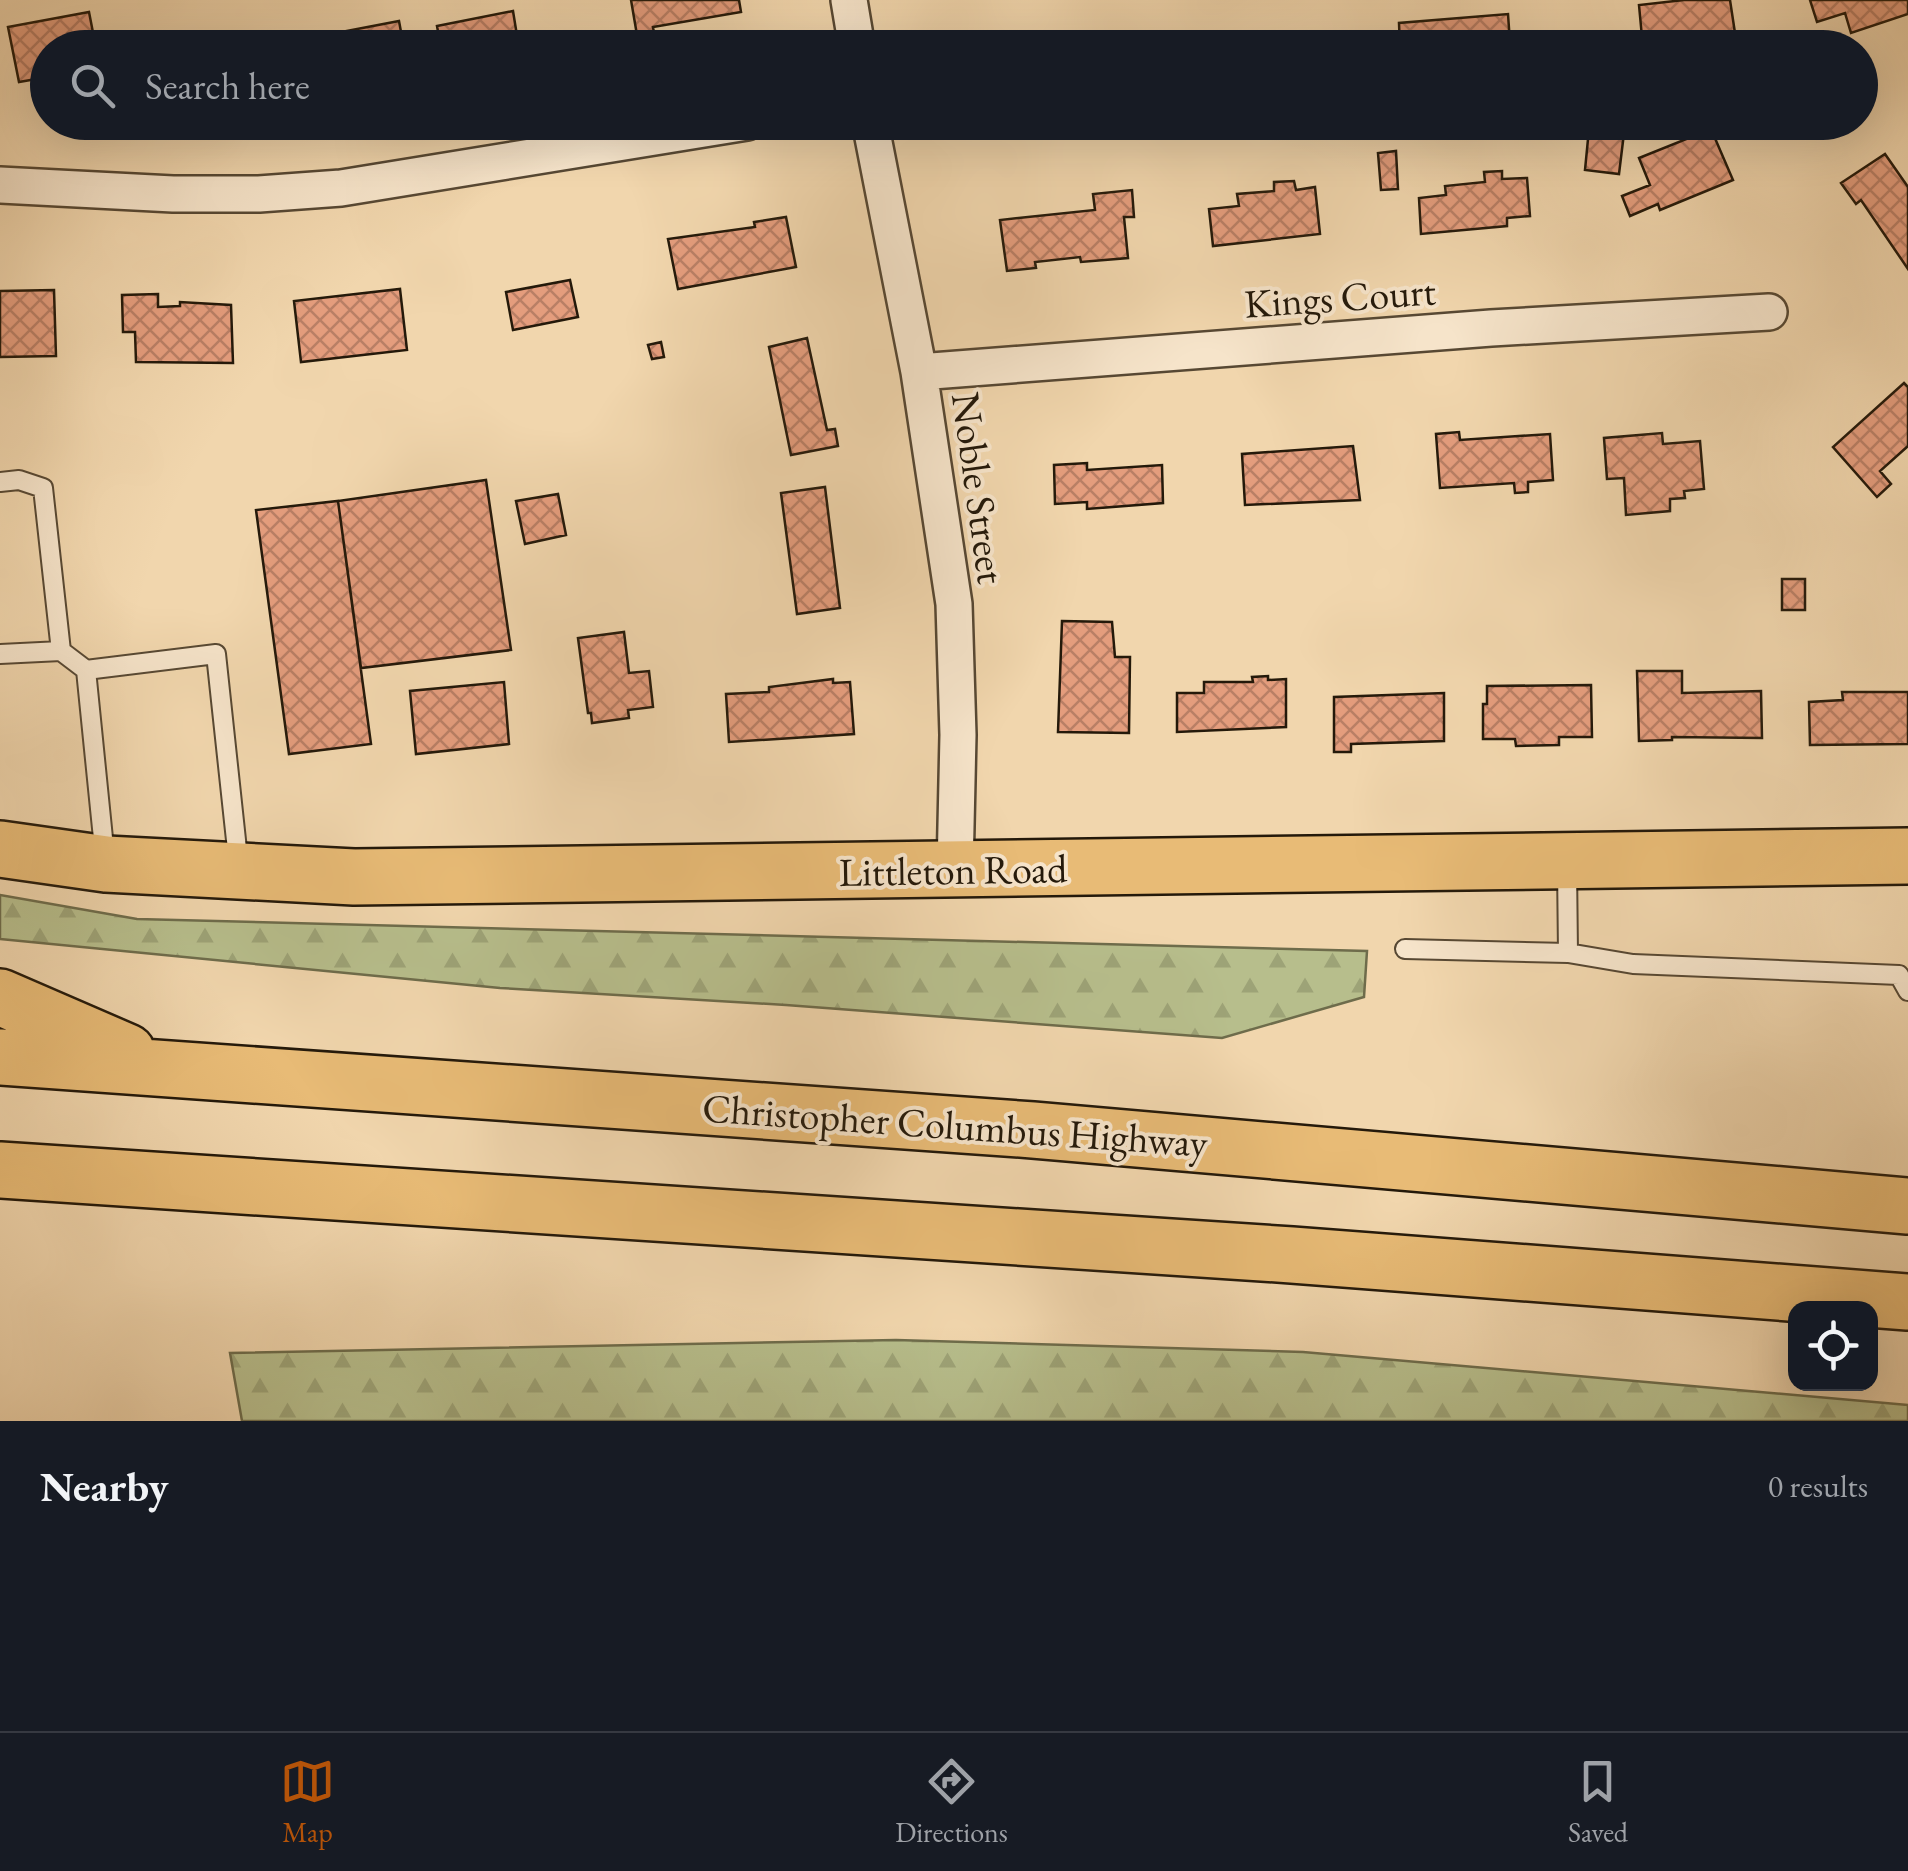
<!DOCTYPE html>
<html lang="en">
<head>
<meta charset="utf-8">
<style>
  body { margin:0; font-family:"EB Garamond",serif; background:#20242c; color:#f1f3f6 }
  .controls { position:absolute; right:30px; bottom:30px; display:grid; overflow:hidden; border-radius:20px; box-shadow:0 10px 40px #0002 }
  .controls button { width:90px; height:90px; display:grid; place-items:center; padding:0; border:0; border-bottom:2px solid #363941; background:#171b24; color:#f1f3f6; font:50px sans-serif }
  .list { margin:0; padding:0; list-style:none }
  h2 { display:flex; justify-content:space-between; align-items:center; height:130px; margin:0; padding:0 40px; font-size:42px }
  h2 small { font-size:32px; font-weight:400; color:#9ea1a6 }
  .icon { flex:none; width:55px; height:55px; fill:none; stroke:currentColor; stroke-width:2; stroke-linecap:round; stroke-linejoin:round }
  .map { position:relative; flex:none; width:1908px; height:1421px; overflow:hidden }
  .search { position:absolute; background:#171b24; box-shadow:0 10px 40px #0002; left:30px; right:30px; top:30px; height:110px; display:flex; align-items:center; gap:25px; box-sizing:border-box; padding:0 35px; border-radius:55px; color:#9ea1a6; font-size:38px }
  .sheet { height:310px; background:#171b24 }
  nav { display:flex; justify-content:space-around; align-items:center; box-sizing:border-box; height:140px; border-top:2px solid #363941; background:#171b24; font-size:28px; color:#9ea1a6 }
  nav a { display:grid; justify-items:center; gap:5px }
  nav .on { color:#b45309 }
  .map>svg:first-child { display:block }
  .forest { fill:url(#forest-firs); stroke:#6e6c4b; stroke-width:2.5 }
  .building { fill:url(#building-cross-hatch); stroke:#24190a; stroke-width:2.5 }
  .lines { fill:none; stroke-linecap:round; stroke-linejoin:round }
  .service-casing { stroke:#574833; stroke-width:22 }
  .minor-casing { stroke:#574833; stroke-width:40 }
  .primary-casing { stroke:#24190a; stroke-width:60 }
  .motorway-casing { stroke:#24190a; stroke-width:60 }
  .service { stroke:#f6e4ca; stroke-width:18 }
  .minor { stroke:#f6e4ca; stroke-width:35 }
  .primary { stroke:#e8bb76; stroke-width:55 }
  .motorway { stroke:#e8bb76; stroke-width:55 }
  .labels { text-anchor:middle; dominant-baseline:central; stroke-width:8; stroke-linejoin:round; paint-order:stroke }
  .street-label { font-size:40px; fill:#24190a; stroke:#f6e4ca }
</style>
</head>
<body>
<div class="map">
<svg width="1908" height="1421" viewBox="0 0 1908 1421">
  <defs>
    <pattern id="forest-firs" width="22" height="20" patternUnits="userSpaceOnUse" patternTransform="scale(2.5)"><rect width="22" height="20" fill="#b7be8c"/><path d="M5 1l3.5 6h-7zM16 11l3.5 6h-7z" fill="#9da377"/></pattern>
    <pattern id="building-cross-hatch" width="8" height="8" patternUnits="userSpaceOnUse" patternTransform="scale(2.5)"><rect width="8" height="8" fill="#e49d7d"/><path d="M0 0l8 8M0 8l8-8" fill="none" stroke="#b97f65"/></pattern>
  </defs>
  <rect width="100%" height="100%" fill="#f1d6ad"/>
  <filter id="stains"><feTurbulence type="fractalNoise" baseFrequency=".002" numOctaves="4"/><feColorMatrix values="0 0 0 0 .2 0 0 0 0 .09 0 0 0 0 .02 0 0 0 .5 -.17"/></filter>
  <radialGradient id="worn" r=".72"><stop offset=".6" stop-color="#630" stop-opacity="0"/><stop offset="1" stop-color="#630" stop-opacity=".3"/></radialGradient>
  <!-- forest -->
  <path class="forest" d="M0,895L137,919L1367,951L1364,997L1222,1038L786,1005L500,988L0,939Z
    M896,1340L1303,1352L1908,1405V1421H242L230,1353Z"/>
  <!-- building -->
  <path class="building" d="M631,0H739L741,12L653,27L654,33L637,35Z
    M1684,0H1730L1735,33L1721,35L1723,48H1643L1639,5Z
    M1810,0H1908V14L1851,33L1845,13L1817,22Z
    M513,11L519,48H441L437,26Z
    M89,12L96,48H48V77L19,82L8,27Z
    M1508,14L1510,43L1482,48H1400L1399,23Z
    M399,21L404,48H334L331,34Z
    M186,32L189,41L232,33L235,48H152L150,39Z
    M1291,33L1292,48H1198L1197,38Z
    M1032,36L1033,48H960V43Z
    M1589,129L1624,133L1619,174L1585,170Z
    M1711,129L1733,180L1660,210L1658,204L1630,216L1622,196L1650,185L1639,158Z
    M1396,151L1398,189L1381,190L1378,153Z
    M1885,154L1908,187V269L1861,200L1856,204L1841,183Z
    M1502,171V179L1527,178L1530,216L1507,218V226L1421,234L1419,198L1446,195L1445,186L1485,182L1484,172Z
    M1294,181L1296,190L1315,187L1320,234L1213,246L1209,209L1239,206L1237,194L1274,191V182Z
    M1132,190L1134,217H1124L1128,258L1081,262L1080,257L1035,262L1036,268L1007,271L1000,220L1095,210L1093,194Z
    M786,217L796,267L678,289L668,239L755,227L754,222Z
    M570,280L578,317L513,330L506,292Z
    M400,289L407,350L301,362L294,301Z
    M54,290L56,356L0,357V291Z
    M158,294V307L180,306V302L231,305L233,363L136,362L135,332H123L122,295Z
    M807,338L827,430L835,429L838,446L791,455L769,347Z
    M661,342L664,357L652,359L648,345Z
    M1904,383L1908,387V446L1880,471L1891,484L1877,497L1833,447Z
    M1459,432L1460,440L1550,434L1553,480L1528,482V492L1515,493L1514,483L1440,488L1436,434Z
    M1662,433L1663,444L1700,441L1704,489L1684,491L1685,498L1670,499V511L1626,515L1624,478L1607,479L1604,438Z
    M1353,446L1360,500L1245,505L1242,454Z
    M1087,463V470L1162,465L1163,503L1087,509V502L1055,504L1054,465Z
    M486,480L511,650L361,668L338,501Z
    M825,487L840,608L797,614L781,493Z
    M558,494L566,535L525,544L516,501Z
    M338,501L371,744L289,754L256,510Z
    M1782,579H1805V610H1782Z
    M1062,621L1112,622L1115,657H1130L1129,733L1058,732Z
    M624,632L629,673L649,671L653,707L628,710L629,718L592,723L591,713H588L578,638Z
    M1637,671H1682V693L1761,691L1762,738L1672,737V740L1639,741Z
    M1268,676V680L1286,679V727L1177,732V693H1204V682H1253L1252,677Z
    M833,679V683L850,682L854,734L729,742L726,694L769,692V687Z
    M504,682L509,744L416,754L410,691Z
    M1591,685L1592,737H1559V745L1516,746L1515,739H1483V704H1487V686Z
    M1842,692H1908V744L1810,745L1809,702L1843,700Z
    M1444,693V741L1351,744V752H1334V697Z"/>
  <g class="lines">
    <defs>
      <path id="service" d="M0,482L19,480L43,488L61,651
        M0,654L61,651L86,670
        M105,858L86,670L216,654L239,868
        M1567,867L1568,953
        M1405,949L1568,953L1633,964L1899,975L1908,991"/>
      <path id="minor" d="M849,0L857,48
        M870,122L919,372L954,604L958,735L955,871
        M0,185L173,194H259L341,188L747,122
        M919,372L1491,328L1769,312"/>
      <path id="primary" d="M0,849L106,864L354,877L1908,856"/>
      <path id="motorway" d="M0,997L127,1052
        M0,1057L1033,1130L1908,1206
        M0,1170L1292,1255L1908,1302"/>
    </defs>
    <!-- service casing -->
    <use href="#service" class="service-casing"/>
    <!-- minor casing -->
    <use href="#minor" class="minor-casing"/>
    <!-- primary casing -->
    <use href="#primary" class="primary-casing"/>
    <!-- motorway casing -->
    <use href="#motorway" class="motorway-casing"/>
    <!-- service -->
    <use href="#service" class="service"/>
    <!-- minor -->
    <use href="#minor" class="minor"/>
    <!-- primary -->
    <use href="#primary" class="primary"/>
    <!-- motorway -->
    <use href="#motorway" class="motorway"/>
  </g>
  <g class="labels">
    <!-- street labels -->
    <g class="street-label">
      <text transform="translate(1340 297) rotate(-4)">Kings Court</text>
      <text transform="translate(979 488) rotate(82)">Noble Street</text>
      <text transform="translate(953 870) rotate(-1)">Littleton Road</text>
      <text transform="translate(955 1125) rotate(4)">Christopher Columbus Highway</text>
    </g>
  </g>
  <rect width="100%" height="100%" filter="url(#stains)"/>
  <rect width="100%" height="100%" fill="url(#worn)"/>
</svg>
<div class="controls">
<button><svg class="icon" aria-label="locate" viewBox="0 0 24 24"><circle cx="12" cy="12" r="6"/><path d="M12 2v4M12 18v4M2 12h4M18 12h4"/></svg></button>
</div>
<div class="search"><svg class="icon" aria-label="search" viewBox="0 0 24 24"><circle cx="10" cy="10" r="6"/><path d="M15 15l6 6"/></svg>Search here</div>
</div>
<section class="sheet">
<h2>Nearby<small>0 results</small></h2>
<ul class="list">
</ul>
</section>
<nav>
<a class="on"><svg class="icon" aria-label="map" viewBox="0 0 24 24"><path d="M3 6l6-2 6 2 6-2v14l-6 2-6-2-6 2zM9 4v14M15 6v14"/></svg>Map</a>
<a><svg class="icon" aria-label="directions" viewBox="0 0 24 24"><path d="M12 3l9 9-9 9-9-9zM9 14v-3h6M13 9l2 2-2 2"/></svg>Directions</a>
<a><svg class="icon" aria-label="saved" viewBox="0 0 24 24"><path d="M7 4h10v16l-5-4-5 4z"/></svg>Saved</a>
</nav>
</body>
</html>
